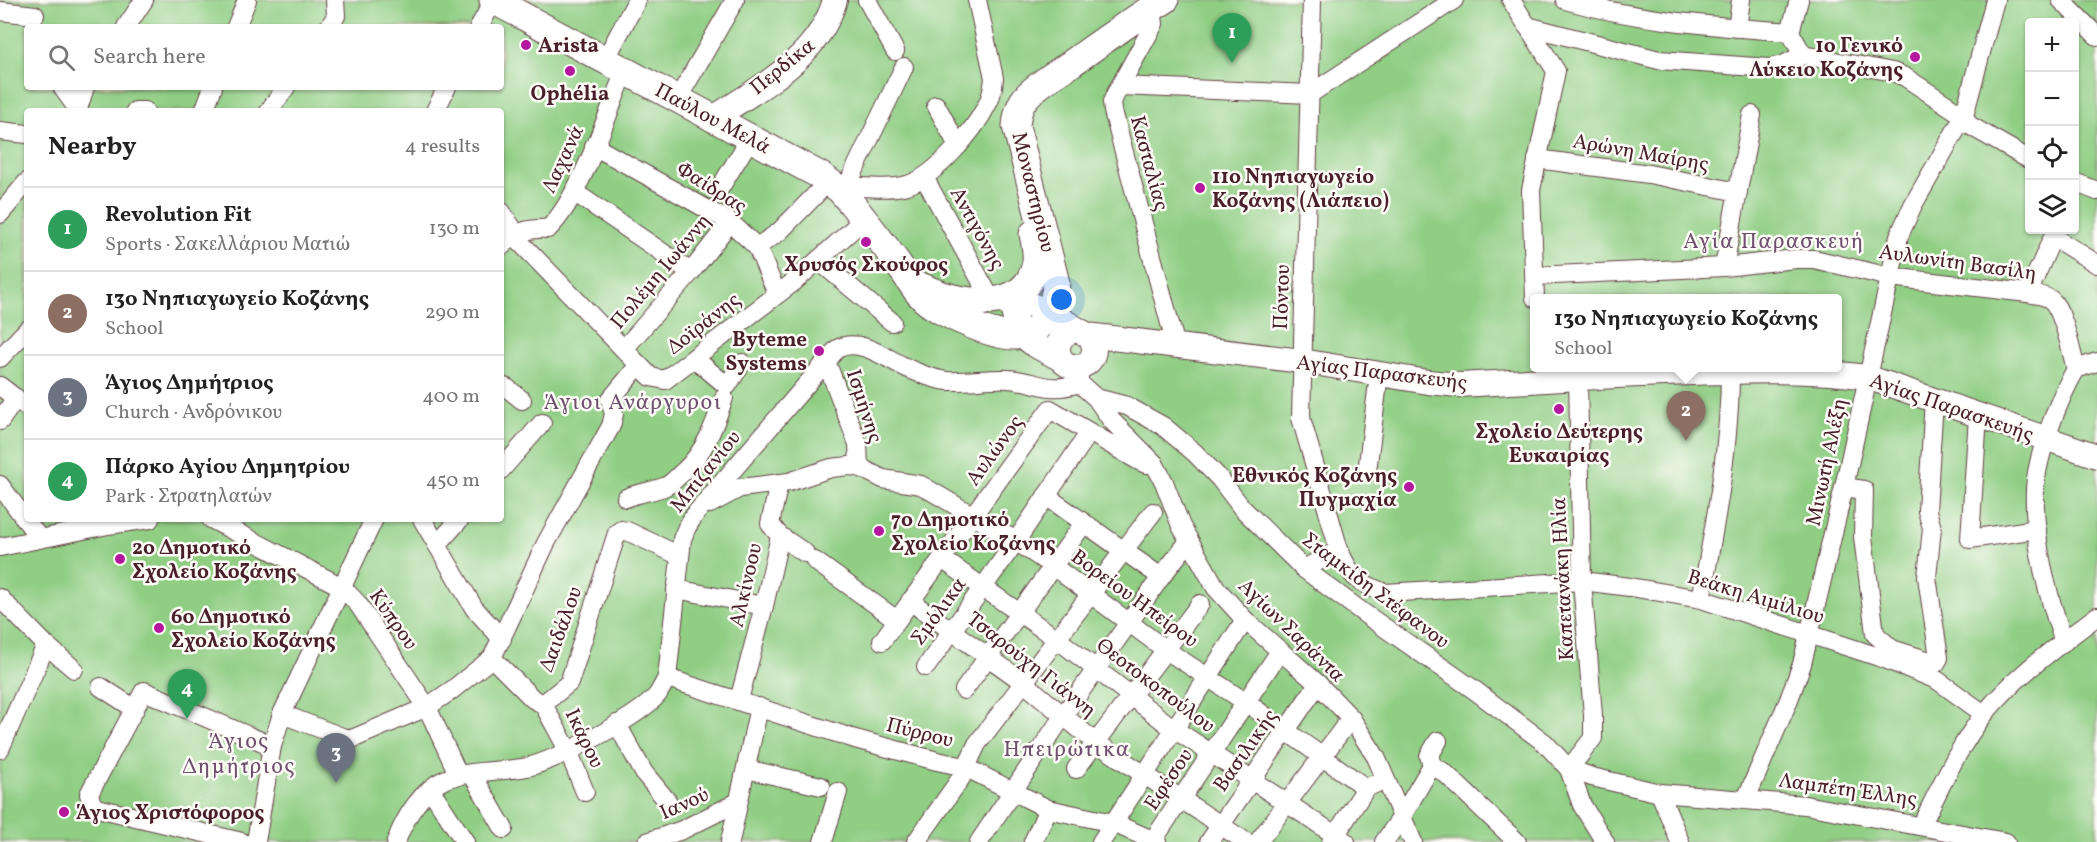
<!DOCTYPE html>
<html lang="en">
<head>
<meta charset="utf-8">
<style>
	:root { --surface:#fff; --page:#f2f2f2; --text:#222; --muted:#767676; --line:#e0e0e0; --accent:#2563eb }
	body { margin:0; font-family:Vollkorn,serif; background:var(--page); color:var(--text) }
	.controls { position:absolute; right:18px; top:18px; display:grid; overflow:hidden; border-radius:6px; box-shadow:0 2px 4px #0004 }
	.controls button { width:54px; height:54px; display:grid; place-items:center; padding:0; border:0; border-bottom:2px solid var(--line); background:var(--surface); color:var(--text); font:30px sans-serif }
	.you { position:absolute; left:1062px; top:300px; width:21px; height:21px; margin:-15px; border:4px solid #fff; border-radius:50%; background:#1a73e8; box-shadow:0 0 0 9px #1a73e833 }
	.badge { display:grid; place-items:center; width:39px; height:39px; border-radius:50%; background:var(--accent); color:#fff; font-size:20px; font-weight:700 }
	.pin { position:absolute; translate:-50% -50px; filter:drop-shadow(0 2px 3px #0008) }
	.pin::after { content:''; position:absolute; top:32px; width:21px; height:18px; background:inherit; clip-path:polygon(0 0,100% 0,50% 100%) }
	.popup { position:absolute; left:1530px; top:294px; width:312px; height:78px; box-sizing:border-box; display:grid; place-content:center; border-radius:6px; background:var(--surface); filter:drop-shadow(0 2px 4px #0005); font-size:20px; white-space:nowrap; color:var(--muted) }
	.popup b { font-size:22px; color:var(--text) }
	.popup::after { content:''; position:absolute; left:50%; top:100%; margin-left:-12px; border:12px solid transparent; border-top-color:var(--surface) }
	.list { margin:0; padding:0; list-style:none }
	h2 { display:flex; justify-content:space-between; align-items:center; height:78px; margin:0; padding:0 24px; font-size:26px }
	h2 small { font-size:20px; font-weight:400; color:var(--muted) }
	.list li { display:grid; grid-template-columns:39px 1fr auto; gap:18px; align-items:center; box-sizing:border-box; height:84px; padding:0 24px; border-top:2px solid var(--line) }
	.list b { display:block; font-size:22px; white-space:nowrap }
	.list p { margin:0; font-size:20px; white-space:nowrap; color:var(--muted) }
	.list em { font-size:20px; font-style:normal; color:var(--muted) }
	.icon { flex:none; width:33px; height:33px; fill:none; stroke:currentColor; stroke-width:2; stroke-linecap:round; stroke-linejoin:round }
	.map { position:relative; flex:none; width:2097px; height:842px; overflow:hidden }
	.search { position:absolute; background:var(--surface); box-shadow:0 2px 4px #0004; left:24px; top:24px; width:480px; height:66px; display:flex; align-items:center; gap:15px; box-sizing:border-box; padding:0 21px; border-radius:6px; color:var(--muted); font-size:22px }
	.panel { position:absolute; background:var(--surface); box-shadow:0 2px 4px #0004; left:24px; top:108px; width:480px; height:414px; border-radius:6px }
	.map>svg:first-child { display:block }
</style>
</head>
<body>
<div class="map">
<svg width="2097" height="842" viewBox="0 0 2097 842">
	<rect width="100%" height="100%" fill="#fdfcf7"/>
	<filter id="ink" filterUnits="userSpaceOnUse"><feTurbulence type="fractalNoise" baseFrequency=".0167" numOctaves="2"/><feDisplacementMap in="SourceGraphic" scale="12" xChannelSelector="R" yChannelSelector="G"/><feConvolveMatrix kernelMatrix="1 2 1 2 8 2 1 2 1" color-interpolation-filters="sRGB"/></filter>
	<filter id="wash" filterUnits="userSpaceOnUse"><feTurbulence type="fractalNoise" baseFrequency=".008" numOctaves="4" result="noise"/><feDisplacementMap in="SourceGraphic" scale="24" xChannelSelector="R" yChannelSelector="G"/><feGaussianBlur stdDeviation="1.35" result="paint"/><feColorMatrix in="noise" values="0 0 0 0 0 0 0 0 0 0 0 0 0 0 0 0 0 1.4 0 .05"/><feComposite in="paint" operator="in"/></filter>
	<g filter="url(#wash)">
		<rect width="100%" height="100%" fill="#ede6c9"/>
		<path fill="#90ce84" stroke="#6d7658" stroke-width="1.5" fill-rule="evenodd" d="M 0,0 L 2097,0 L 2097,842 L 0,842 ZM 2030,22 L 2074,22 L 2074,230 L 2030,230 ZM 27,27 L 501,27 L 501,87 L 27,87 ZM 27,111 L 501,111 L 501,519 L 27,519 ZM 1534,298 L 1838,298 L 1838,368 L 1534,368 Z"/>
	</g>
	<g filter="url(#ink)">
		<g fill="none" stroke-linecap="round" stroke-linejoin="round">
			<g stroke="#623d43" stroke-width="20">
				<g id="street">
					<path d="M 867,0 L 895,51"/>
					<path d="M 1511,0 L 1556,71 L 1531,190 L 1535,298"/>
					<path d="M 1565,0 C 1639,21 1714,26 1790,32 L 1803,55 L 1893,72 L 1905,77 L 1964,116 L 1969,125 L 2030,160"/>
					<path d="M 2061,0 L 2097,36"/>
					<path d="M 1149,2 L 1152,7 L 1154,24 L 1116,93 L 1112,102 L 1113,111 L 1176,346"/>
					<path d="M 0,11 L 35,15"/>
					<path d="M 1527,26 L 1659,60 L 1769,68 L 1783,65 L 1803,55"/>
					<path d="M 126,27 L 144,0"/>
					<path d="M 236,27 L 247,0"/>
					<path d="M 329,27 L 336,16 L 335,0"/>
					<path d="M 479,27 L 494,0"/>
					<path d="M 1737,28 L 1741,0"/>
					<path d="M 1790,32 L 1799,0"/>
					<path d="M 605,60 L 637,0"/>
					<path d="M 1120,86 L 1310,94 L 1454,0"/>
					<path d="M 62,87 L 79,111"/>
					<path d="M 677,100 L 735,0"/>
					<path d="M 936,105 L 958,146"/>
					<path d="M 78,109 L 85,87"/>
					<path d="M 135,111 L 145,111"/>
					<path d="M 204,111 L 213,87"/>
					<path d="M 269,111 L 286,87"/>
					<path d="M 435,111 L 447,87"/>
					<path d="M 0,131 L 27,134"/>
					<path d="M 594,146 L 730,222 L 757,247 L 777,294"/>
					<path d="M 1537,159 L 1649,174 L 1738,192"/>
					<path d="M 924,177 L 992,301"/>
					<path d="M 2074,182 L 2097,191"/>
					<path d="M 847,186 L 904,67"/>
					<path d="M 840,190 L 847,186 C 867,187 888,190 907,185 C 935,177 974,131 987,105 C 992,96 993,88 994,78 L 977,0"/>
					<path d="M 718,191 L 750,139"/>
					<path d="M 574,192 L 691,272"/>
					<path d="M 501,211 L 511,226 L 514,236 L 639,365 L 651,377 L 665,380 L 795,281 L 864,219"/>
					<path d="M 0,214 L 27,182"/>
					<path d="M 2053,237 L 2097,264"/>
					<path d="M 501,247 C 515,232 528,228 548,229 C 580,199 607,114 625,71"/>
					<path d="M 757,247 L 779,232 L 829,181"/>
					<path d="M 818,260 L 892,322"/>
					<path d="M 1724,267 L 1752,115"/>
					<path d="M 1534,276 L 1724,267 L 1796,259 L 1814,259 L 1890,277 L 2028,293 C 2035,295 2045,295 2051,300 C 2064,311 2071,352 2076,369"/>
					<path d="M 2028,293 L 2056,230"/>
					<path d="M 624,349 L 691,272 L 730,222"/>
					<path d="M 0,358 L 27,330"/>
					<path d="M 694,358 L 727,386 L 742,363"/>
					<path d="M 826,361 L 858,444 L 859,467"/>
					<path d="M 1079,366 L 1079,383 L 1096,398 L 1112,421 L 1154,463 L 1164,482 L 1181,526 L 1216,588 L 1245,620 L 1318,684 L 1351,718 L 1376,757 L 1413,842"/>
					<path d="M 0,386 L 27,407"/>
					<path d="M 501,386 L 507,388 L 522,400"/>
					<path d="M 1096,398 L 1127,406 L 1163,426 L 1195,453 L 1220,479 L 1242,508 L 1304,569 L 1365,614 L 1473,689 L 1545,743 L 1569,769 L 1582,805 L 1605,842"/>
					<path d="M 1978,416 L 1970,539 L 2037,529"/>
					<path d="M 0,421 L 16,398"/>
					<path d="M 501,470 L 542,423"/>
					<path d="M 1367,472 L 1379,374"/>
					<path d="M 0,485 L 39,538"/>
					<path d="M 1844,487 L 1864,490 L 1863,537 L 1875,634 L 1892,649 L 1936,663 L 1939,658 L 1927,577 L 1932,528 L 1927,511 L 1934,400"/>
					<path d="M 1046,496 L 1161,577"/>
					<path d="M 626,498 C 638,492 653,492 666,486 C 673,483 678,476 684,471 C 706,450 714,426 724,398"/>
					<path d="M 710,504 L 740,488 L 789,482 L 831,468 L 849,466 L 859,467 L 883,479 L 921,485 L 1016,541 L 1054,567 L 1166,650 L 1247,703 L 1366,788"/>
					<path d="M 211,519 L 342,587 L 358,604 L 427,707 L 459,776"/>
					<path d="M 422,519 L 474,608 L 502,639"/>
					<path d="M 780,536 L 805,553"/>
					<path d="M 437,545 L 460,519"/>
					<path d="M 0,547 L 108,525 L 150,519"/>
					<path d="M 1339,550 C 1351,578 1357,582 1385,593 L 1582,581 L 1630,587 L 1701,599 L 1882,658 L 1937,680 L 1984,714"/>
					<path d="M 942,559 L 1057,639 L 1174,729 L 1346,842"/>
					<path d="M 815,561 L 897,620"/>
					<path d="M 1304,569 L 1339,550 L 1301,418 L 1312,0"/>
					<path d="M 676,589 L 764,606"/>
					<path d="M 0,598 L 46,645 L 74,669"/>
					<path d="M 1701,599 C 1715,524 1730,448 1730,371"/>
					<path d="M 910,601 L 1023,682 L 1095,742 L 1246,842"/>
					<path d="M 882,641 L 1050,409 L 1139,461 L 1146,464 L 1154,463"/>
					<path d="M 2064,642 C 2047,594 2033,541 2035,490 C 2036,457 2059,398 2076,369 L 2097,362"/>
					<path d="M 492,658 L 533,699 L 543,704 L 569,683 L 617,533 L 621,530 L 627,531 L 680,556"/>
					<path d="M 926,667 L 1016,541 L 1089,433"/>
					<path d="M 667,678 L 855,739 L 937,761 L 965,767 L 1048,809 L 1113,823 L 1157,842"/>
					<path d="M 101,687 L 135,709"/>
					<path d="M 964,690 L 1084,523"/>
					<path d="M 739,700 L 764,606 L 780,536 L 770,524 L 779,483"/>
					<path d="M 543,704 L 568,750 L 585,792"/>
					<path d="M 282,714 L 342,737 L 352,739 L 427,707 L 452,690 L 492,658 L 546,543 L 611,426 L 614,414 L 610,400 L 639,365"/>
					<path d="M 617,724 L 644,773 L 668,802"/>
					<path d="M 0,749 L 46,645"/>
					<path d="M 1432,765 L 1445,773 L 1517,842"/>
					<path d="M 746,769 L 821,786"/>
					<path d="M 1076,769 L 1200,604"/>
					<path d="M 1569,769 L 1592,777 L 1660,793 L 1805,805 L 2006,842"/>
					<path d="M 1569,769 L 1593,738 L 1593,715 L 1582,581 L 1578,378"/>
					<path d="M 472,774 L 504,829"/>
					<path d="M 431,790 L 465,842"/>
					<path d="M 1660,793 L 1680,842"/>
					<path d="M 1746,799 L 1788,702 L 1802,664 L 1844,487 L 1899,236 L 1913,205 L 1964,116 L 1995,0"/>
					<path d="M 1921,826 C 1940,788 1958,747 1985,713 C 2016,675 2058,646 2097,616"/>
					<path d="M 242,842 L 93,807 L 89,794 L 144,691 L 272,746"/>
					<path d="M 256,842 L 272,746 L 282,714 L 374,519"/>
					<path d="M 396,842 C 404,819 422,789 446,779 C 469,770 502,772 527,767 C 555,761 641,716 658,694 C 661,689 664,683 667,678 L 682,539 L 687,527 L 696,513 L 837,349 C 860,336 888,360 909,369 C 921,374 935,380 948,381 C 968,382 988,378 1008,379 C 1039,381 1046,394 1079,383"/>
					<path d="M 647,842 L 682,830 L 738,802"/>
					<path d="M 730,842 L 759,707"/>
					<path d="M 823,842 L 838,792"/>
					<path d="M 916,842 L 961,778 L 977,744 L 1153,512"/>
					<path d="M 979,842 L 1063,716 L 1161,577 L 1189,541"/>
					<path d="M 1033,842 L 1048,809"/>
					<path d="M 1101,842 L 1245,620"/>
					<path d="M 1152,842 L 1280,651"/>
					<path d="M 1209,842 L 1318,684"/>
					<path d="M 1258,842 L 1351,718"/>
					<path d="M 1331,842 L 1366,788 L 1377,783"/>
					<path d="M 1384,842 L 1401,818 L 1432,765 L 1429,756 L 1438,741"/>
				</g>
			</g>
			<g stroke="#623d43" stroke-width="26">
				<g id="secondary">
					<path d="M 712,119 C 760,87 818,59 835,0"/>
					<circle cx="1076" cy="349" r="18"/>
					<path d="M 1087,335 L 1302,361 L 1428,382 L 1459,385 C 1537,381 1615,375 1693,373 C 1751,371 1809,369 1867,377 L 2097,456"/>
					<path d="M 1061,359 C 1026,341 1015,338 1011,297 L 1049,312 L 1082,332"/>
				</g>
			</g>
			<g stroke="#623d43" stroke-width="29">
				<g id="primary">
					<path d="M 493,0 L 823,177 L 840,190 L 852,204 C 869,226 887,248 903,271 C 909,279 914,289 922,297 C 937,313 1002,342 1024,335 C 1045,328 1055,304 1056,283 L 1016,126 C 1017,115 1019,104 1027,96 C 1039,83 1057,73 1072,63 C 1103,41 1133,19 1165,0"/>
					<path d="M 923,287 C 958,305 1028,315 1036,262 C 1037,253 1035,243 1033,234"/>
				</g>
			</g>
			<use href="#street" stroke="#fff" stroke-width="18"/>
			<use href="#secondary" stroke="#fff" stroke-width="24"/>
			<use href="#primary" stroke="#fff" stroke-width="27"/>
		</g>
	</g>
	<g fill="#b5179e" stroke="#fdfcf7" stroke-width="2">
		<circle cx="526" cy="45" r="6"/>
		<circle cx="1915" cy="57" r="6"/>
		<circle cx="570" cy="71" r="6"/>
		<circle cx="1200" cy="188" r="6"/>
		<circle cx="866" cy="242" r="6"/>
		<circle cx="819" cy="351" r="6"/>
		<circle cx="1559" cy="409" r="6"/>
		<circle cx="1409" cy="487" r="6"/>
		<circle cx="879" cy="531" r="6"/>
		<circle cx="120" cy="559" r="6"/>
		<circle cx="159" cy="628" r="6"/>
		<circle cx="64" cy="812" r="6"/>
	</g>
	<g text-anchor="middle" stroke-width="5" stroke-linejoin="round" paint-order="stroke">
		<g font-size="21" font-weight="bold" fill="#4a1f2b" stroke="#fdfcf7" text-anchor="start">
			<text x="538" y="52">Arista</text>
			<text x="1903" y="52" text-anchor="end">1ο Γενικό<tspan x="1903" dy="24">Λύκειο Κοζάνης</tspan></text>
			<text x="570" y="100" text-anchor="middle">Ophélia</text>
			<text x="1212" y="183">11o Νηπιαγωγείο<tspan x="1212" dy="24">Κοζάνης (Λιάπειο)</tspan></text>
			<text x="866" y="271" text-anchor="middle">Χρυσός Σκούφος</text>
			<text x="807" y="346" text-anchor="end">Byteme<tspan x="807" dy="24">Systems</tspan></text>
			<text x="1559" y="438" text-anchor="middle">Σχολείο Δεύτερης<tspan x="1559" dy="24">Ευκαιρίας</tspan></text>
			<text x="1397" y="482" text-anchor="end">Εθνικός Κοζάνης<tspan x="1397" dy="24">Πυγμαχία</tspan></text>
			<text x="891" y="526">7ο Δημοτικό<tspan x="891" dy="24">Σχολείο Κοζάνης</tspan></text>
			<text x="132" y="554">2ο Δημοτικό<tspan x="132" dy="24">Σχολείο Κοζάνης</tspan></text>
			<text x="171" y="623">6ο Δημοτικό<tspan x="171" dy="24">Σχολείο Κοζάνης</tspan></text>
			<text x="76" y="819">Άγιος Χριστόφορος</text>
		</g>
		<g font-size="21" fill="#4a1f2b" stroke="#fdfcf7">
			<text transform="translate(782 66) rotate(-39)" y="7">Περδίκα</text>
			<text transform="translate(713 118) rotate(28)" y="7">Παύλου Μελά</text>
			<text transform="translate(1641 152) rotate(10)" y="7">Αρώνη Μαίρης</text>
			<text transform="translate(562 159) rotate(-65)" y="7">Λαχανά</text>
			<text transform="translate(1150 163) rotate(75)" y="7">Κασταλίας</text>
			<text transform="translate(712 187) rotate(32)" y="7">Φαίδρας</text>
			<text transform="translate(1034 192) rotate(76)" y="7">Μοναστηρίου</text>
			<text transform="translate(978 228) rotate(61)" y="7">Αντιγόνης</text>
			<text transform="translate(1958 262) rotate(8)" y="7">Αυλωνίτη Βασίλη</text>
			<text transform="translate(660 271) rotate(-50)" y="7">Πολέμη Ιωάννη</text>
			<text transform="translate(1281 297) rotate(-88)" y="7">Πόντου</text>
			<text transform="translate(703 323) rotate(-38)" y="7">Δοϊράνης</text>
			<text transform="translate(1382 372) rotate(7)" y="7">Αγίας Παρασκευής</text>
			<text transform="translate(865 406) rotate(72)" y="7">Ισμήνης</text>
			<text transform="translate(1952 407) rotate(19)" y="7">Αγίας Παρασκευής</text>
			<text transform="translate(994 450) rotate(-54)" y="7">Αυλώνος</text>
			<text transform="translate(1826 462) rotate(-78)" y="7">Μινωτή Αλέξη</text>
			<text transform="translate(705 471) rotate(-51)" y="7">Μπιζανίου</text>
			<text transform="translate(1562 579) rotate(-93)" y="7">Καπετανάκη Ηλία</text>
			<text transform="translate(745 585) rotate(-77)" y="7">Αλκίνοου</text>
			<text transform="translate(1376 590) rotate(37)" y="7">Σταμκίδη Στέφανου</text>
			<text transform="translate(1756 596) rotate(17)" y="7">Βεάκη Αιμίλιου</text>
			<text transform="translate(1135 598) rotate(36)" y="7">Βορείου Ηπείρου</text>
			<text transform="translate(938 611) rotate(-54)" y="7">Σμόλικα</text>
			<text transform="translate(394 619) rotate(55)" y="7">Κύπρου</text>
			<text transform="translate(560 629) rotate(-70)" y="7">Δαιδάλου</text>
			<text transform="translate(1292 630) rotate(44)" y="7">Αγίων Σαράντα</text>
			<text transform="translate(1032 664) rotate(38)" y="7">Τσαρούχη Γιάννη</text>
			<text transform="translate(1156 685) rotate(37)" y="7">Θεοτοκοπούλου</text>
			<text transform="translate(920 732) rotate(14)" y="7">Πύρρου</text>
			<text transform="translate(585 738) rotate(64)" y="7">Ικάρου</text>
			<text transform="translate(1245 750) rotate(-55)" y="7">Βασιλικής</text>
			<text transform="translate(1168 779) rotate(-56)" y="7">Εφέσου</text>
			<text transform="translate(1848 789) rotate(8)" y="7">Λαμπέτη Έλλης</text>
			<text transform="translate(684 803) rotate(-24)" y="7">Ιανού</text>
		</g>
		<g font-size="22" letter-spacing="1.5" fill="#704f70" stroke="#fdfcf7">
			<text x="1774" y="248">Αγία Παρασκευή</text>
			<text x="633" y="409">Άγιοι Ανάργυροι</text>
			<text x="239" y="748">Άγιος<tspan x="239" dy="25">Δημήτριος</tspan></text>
			<text x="1067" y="756">Ηπειρώτικα</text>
		</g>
	</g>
</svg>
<div class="controls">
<button>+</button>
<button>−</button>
<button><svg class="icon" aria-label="locate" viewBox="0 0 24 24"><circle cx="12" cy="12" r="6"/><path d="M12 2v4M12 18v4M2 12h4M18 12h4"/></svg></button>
<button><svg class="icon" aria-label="layers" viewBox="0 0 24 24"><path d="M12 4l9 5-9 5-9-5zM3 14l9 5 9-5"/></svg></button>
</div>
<div class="you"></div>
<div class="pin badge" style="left:1232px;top:63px;background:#2e9e5b">1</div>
<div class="pin badge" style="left:1686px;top:441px;background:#8d6e63">2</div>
<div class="popup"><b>13ο Νηπιαγωγείο Κοζάνης</b>School</div>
<div class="pin badge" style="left:336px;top:783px;background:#6b7280">3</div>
<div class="pin badge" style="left:187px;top:719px;background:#2e9e5b">4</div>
<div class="search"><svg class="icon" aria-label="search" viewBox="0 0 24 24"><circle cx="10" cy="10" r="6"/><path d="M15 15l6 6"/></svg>Search here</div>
<section class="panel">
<h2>Nearby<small>4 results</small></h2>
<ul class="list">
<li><span class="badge" style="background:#2e9e5b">1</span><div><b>Revolution Fit</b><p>Sports · Σακελλάριου Ματιώ</p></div><em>130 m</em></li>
<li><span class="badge" style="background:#8d6e63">2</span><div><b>13ο Νηπιαγωγείο Κοζάνης</b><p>School</p></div><em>290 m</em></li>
<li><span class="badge" style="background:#6b7280">3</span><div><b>Άγιος Δημήτριος</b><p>Church · Ανδρόνικου</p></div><em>400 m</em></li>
<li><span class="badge" style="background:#2e9e5b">4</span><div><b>Πάρκο Αγίου Δημητρίου</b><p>Park · Στρατηλατών</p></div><em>450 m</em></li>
</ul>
</section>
</div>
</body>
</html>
